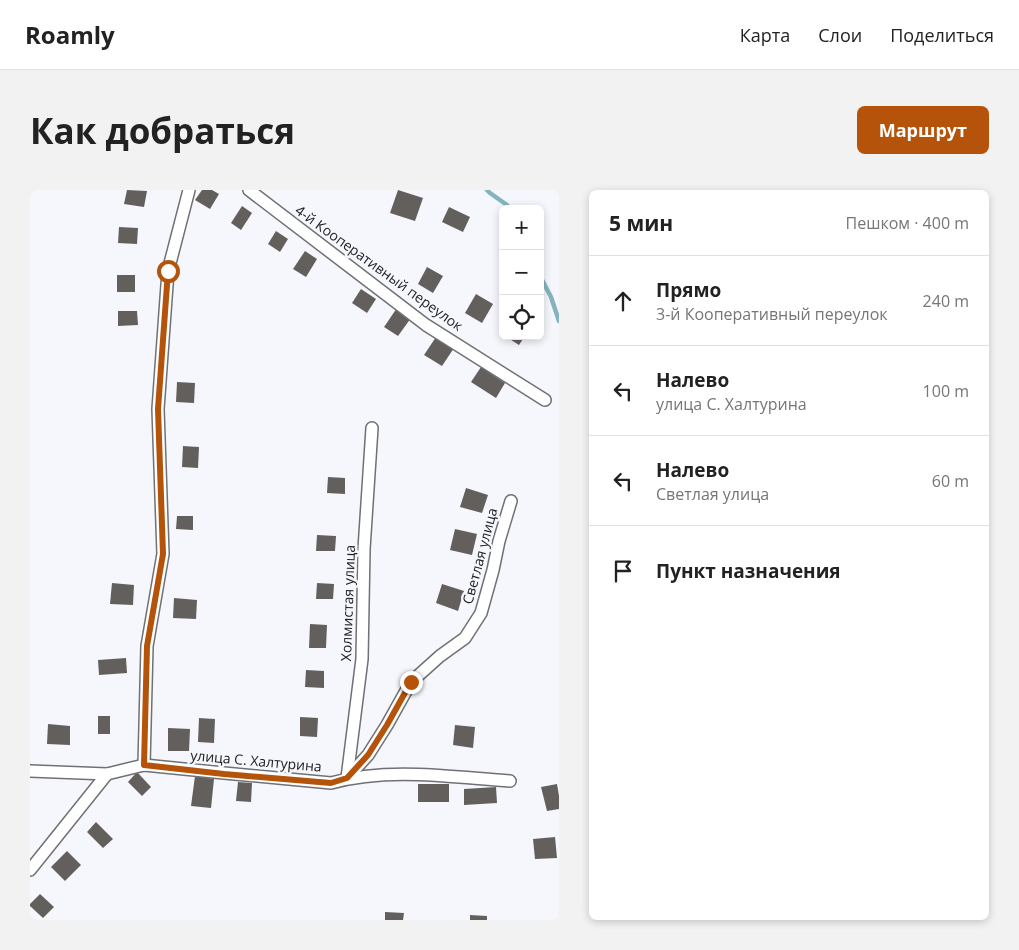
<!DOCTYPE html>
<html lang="ru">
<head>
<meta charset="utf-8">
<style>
	:root { --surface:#fff; --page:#f2f2f2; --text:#222; --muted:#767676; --line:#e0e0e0; --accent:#b45309 }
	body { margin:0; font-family:"Open Sans",sans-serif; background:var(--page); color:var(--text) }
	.controls { position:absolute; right:15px; top:15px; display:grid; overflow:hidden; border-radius:8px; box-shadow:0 2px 8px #0003 }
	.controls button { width:45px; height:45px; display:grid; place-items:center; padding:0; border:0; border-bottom:1px solid var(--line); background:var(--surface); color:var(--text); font:25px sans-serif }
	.stop { position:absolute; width:15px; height:15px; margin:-11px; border:4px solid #b45309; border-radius:50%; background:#fff }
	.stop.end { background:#b45309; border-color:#fff; box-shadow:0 1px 5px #0008 }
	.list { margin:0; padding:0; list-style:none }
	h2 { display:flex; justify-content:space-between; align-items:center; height:65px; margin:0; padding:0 20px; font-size:21px }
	h2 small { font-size:16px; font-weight:400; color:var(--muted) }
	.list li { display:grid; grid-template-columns:32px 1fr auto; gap:15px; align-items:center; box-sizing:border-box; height:90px; padding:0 20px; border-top:1px solid var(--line) }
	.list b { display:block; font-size:19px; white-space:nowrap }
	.list p { margin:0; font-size:16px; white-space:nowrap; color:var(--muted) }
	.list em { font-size:16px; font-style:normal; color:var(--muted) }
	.icon { flex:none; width:28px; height:28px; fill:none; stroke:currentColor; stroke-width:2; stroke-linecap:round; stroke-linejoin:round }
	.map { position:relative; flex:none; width:529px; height:730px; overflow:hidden; border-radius:8px }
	header { display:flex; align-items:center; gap:30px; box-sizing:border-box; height:70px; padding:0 25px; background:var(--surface); border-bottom:1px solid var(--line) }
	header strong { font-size:24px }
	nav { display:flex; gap:28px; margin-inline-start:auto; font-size:18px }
	.intro { display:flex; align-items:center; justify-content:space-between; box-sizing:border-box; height:120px; padding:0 30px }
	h1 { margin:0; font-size:35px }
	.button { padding:12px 22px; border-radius:8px; background:var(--accent); color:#fff; font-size:18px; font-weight:700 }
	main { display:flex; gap:30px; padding:0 30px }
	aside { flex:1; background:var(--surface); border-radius:8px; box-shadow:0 2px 8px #0003 }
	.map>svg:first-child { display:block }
</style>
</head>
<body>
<header>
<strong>Roamly</strong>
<nav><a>Карта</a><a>Слои</a><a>Поделиться</a></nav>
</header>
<div class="intro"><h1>Как добраться</h1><a class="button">Маршрут</a></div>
<main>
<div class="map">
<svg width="529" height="730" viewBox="0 0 529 730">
	<rect width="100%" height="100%" fill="#f5f7fc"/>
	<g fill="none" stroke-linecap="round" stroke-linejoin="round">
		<g stroke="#86b4be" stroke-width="4.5">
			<path d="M 457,0 L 460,3 L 477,15 L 478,19"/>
			<path d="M 510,86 L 521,107 L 529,131"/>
		</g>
	</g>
	<g fill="#635f5d">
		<path d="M 97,0 L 117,1 L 114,17 L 94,14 Z"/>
		<path d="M 172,0 L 182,0 L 189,4 L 180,19 L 165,10 Z"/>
		<path d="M 368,0 L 393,8 L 385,31 L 360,23 Z"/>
		<path d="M 212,16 L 222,23 L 211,40 L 201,33 Z"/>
		<path d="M 419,17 L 440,27 L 433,42 L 412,32 Z"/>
		<path d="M 89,37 L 108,38 L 107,54 L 88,53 Z"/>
		<path d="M 246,41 L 258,49 L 250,62 L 238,54 Z"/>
		<path d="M 275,61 L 287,69 L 276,87 L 263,79 Z"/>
		<path d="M 397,77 L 413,86 L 403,103 L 388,94 Z"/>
		<rect x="87" y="85" width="18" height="17"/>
		<path d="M 331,99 L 346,109 L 337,123 L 322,113 Z"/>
		<path d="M 446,104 L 463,114 L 452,133 L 435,123 Z"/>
		<path d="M 367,118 L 381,128 L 368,146 L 354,137 Z"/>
		<path d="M 88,121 L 107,121 L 108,135 L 88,136 Z"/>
		<path d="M 475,146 L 495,146 L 489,155 Z"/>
		<path d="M 406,147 L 424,158 L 412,176 L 394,165 Z"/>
		<path d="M 451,177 L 475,193 L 466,208 L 441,192 Z"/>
		<path d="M 147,192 L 165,193 L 164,213 L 146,212 Z"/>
		<path d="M 153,256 L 169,257 L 168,278 L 152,277 Z"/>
		<path d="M 298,287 L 315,288 L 315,304 L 297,303 Z"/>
		<path d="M 436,298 L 458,305 L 452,323 L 430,317 Z"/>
		<path d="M 147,326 L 163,326 L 163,340 L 146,339 Z"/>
		<path d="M 425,339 L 447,344 L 442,365 L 420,360 Z"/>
		<path d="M 287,345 L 306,346 L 305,361 L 286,361 Z"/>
		<path d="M 82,393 L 104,395 L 103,415 L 80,414 Z"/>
		<path d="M 287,393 L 304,394 L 303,409 L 286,409 Z"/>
		<path d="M 412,394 L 434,401 L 428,421 L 406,413 Z"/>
		<path d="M 144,408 L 167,410 L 166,429 L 143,428 Z"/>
		<path d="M 280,434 L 297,435 L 296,458 L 279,458 Z"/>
		<path d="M 96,468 L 97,483 L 69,485 L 68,470 Z"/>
		<path d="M 276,480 L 294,481 L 294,498 L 275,497 Z"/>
		<rect x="68" y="526" width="12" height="18"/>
		<path d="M 270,527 L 288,528 L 287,547 L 270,546 Z"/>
		<path d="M 169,528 L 185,529 L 184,553 L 168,552 Z"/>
		<path d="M 18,534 L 40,536 L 40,555 L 17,554 Z"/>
		<path d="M 425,535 L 445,537 L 443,558 L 423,555 Z"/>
		<path d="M 138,538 L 160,539 L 159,561 L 138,561 Z"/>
		<path d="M 107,582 L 121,597 L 112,606 L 98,592 Z"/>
		<path d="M 165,586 L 184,589 L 181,618 L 161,616 Z"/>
		<path d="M 208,592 L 222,593 L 221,612 L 206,611 Z"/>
		<rect x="388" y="594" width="31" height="18"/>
		<path d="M 527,594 L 529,606 L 529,619 L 517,621 L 511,597 Z"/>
		<path d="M 466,597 L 467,613 L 434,615 L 434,599 Z"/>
		<path d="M 66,632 L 83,649 L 73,658 L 57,642 Z"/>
		<path d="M 525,647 L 527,668 L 505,669 L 503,649 Z"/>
		<path d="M 37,661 L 51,675 L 35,691 L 21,677 Z"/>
		<path d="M 10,704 L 24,717 L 13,728 L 0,716 L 0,714 Z"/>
		<path d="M 355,722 L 374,723 L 373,730 L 355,730 Z"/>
		<path d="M 440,725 L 457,726 L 457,730 L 440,730 Z"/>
	</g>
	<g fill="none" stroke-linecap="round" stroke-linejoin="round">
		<g stroke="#6f7175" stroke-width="14">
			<g id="minor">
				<path d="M 219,0 L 396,135 L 515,210"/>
				<path d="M 114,575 L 117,456 L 133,364 L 128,219 L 138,81 L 159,0"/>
				<path d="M 0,581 L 77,584 L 114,575 L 194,583 L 301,593 C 358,577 422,587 480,591"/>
				<path d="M 317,588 L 332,469 L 334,359 L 342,238"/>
				<path d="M 317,588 L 338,565 L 357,535 L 381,492 L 410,466 L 435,448 L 451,423 L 463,380 L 469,351 L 481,311"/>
				<path d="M 0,680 L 77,584"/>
			</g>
		</g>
		<use href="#minor" stroke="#fff" stroke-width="11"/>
	</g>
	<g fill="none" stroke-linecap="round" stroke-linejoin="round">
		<path stroke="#b45309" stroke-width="6" d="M 138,81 L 128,219 L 133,364 L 117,456 L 114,575 L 194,584 L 301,593 L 317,588 L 338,565 L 357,535 L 381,492"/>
	</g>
	<g text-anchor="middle" stroke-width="5" stroke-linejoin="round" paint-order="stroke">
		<g font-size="14" fill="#202122" stroke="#f5f7fc">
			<text transform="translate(349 78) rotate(36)" y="5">4-й Кооперативный переулок</text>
			<text transform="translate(450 366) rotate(-75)" y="5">Светлая улица</text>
			<text transform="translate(318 413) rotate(-88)" y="5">Холмистая улица</text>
			<text transform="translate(226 571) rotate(5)" y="5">улица С. Халтурина</text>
		</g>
	</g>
</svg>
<div class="controls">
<button>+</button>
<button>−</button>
<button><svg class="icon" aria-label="locate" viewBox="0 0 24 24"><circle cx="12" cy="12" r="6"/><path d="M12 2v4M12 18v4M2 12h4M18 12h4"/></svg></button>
</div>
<div class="stop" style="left:138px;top:81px"></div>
<div class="stop end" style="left:381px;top:492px"></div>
</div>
<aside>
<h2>5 мин<small>Пешком · 400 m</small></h2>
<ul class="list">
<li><svg class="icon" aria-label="ahead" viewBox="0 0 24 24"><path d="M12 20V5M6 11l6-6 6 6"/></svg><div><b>Прямо</b><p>3-й Кооперативный переулок</p></div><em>240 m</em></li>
<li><svg class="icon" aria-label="left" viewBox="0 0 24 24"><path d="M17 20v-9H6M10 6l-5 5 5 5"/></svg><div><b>Налево</b><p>улица С. Халтурина</p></div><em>100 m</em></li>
<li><svg class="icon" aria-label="left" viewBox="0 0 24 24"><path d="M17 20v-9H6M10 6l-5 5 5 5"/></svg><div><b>Налево</b><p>Светлая улица</p></div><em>60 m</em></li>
<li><svg class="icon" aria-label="arrive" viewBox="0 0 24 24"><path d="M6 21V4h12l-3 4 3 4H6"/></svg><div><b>Пункт назначения</b></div></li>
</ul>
</aside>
</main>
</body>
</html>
